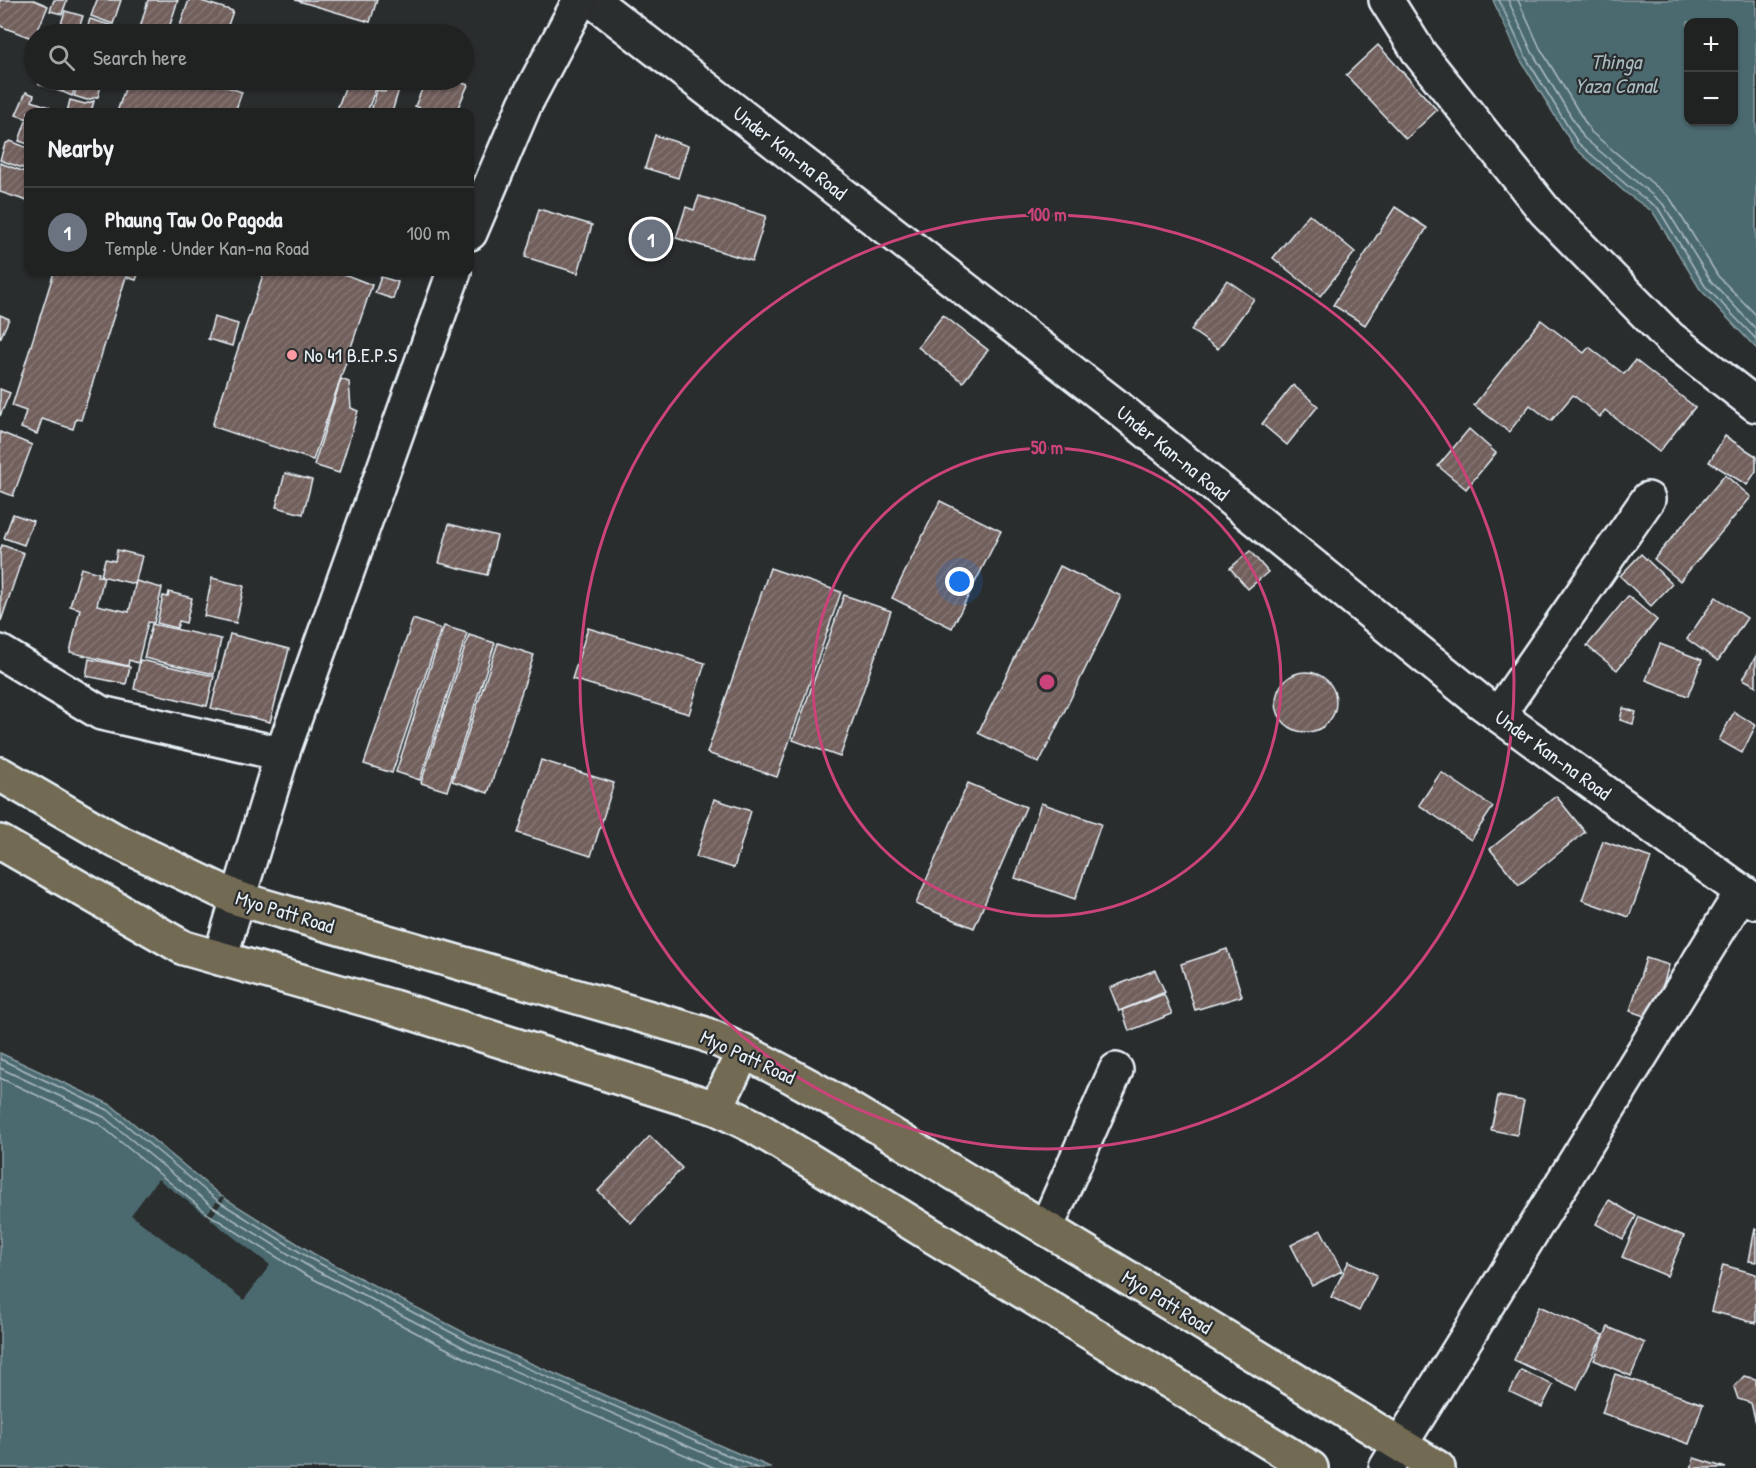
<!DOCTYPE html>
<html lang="en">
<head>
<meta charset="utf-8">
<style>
	:root { --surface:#202222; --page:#282a2a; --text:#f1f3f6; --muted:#a2a4a5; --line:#3d3f40; --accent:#ea580c }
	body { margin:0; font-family:"Patrick Hand",sans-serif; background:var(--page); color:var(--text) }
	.controls { position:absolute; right:18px; top:18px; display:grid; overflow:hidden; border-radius:12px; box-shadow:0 2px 4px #0004 }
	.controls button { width:54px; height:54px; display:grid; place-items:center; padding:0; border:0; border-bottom:2px solid var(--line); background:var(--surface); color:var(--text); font:30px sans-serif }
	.you { position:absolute; left:960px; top:582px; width:21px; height:21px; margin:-15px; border:4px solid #fff; border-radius:50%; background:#1a73e8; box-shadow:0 0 0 9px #1a73e833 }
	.badge { display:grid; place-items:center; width:39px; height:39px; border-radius:50%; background:var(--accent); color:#fff; font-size:20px; font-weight:700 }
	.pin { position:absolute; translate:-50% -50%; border:3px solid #fff; box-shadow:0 2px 6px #0006 }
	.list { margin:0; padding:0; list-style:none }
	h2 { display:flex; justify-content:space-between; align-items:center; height:78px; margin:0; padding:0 24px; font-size:26px }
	h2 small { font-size:20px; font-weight:400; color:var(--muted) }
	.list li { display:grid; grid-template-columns:39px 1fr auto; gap:18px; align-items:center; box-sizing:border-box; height:90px; padding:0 24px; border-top:2px solid var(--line) }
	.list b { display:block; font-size:22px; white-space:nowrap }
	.list p { margin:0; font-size:20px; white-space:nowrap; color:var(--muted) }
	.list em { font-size:20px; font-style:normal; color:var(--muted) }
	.icon { flex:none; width:33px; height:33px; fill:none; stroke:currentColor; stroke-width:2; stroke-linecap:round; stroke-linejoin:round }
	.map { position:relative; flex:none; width:1756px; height:1468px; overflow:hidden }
	.search { position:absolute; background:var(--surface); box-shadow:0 2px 4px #0004; left:24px; top:24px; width:450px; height:66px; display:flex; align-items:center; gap:15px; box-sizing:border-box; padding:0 21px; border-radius:33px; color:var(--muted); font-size:22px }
	.panel { position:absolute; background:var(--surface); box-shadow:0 2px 4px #0004; left:24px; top:108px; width:450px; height:168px; border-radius:12px }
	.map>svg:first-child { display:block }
</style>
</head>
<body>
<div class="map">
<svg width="1756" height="1468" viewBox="0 0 1756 1468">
	<defs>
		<pattern id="building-hatch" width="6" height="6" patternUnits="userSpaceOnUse" patternTransform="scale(1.5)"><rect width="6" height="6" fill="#715f5b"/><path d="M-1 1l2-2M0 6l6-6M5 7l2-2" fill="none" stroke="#857673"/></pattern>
	</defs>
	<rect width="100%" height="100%" fill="#2a2d2e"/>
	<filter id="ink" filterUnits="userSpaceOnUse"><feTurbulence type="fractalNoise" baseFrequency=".0167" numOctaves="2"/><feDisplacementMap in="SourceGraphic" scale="12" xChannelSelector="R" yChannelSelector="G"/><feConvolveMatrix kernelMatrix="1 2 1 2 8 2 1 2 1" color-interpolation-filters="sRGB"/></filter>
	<g filter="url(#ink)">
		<g fill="#4c6a6f" stroke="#8aa0a6" stroke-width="1.5" fill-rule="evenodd">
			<path d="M 1493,0 L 1756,0 L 1756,348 L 1700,289 L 1653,212 L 1626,193 L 1574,147 L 1520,59 ZM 1688,22 L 1734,22 L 1734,122 L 1688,122 Z"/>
			<path d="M 0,1053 L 111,1105 L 221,1196 L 314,1254 L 484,1343 L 772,1468 L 0,1468 Z"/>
		</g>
		<path fill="#2a2d2e" d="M 158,1179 L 206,1215 L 221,1196 L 225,1198 L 210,1219 L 270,1265 L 244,1300 L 131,1215 Z"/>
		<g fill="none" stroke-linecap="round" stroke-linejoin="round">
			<g stroke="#aabbc1" stroke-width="1.5">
				<path d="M 1499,0 L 1525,56 L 1578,143 L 1630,188 L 1658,208 L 1705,286 L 1756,339"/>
				<path d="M 1508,0 L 1532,52 L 1584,138 L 1663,204 L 1711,281 L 1756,329"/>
				<path d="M 1518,0 L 1540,48 L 1591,132 L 1670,198 L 1718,276 L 1756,315"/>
				<path d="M 0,1059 L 108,1110 L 218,1201 L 311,1259 L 481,1348 L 757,1468"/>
				<path d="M 0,1068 L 104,1117 L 213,1207 L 308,1266 L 478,1355 L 738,1468"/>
				<path d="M 0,1078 L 99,1124 L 208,1214 L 304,1274 L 474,1363 L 715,1468"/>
			</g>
		</g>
		<g fill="url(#building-hatch)" stroke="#e8f1f8" stroke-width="1.5">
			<path d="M 0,0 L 34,0 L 48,6 L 34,39 L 0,26 Z"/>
			<path d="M 54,0 L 67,0 L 62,14 L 50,11 Z"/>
			<path d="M 97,0 L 121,0 L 113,24 L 91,16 Z"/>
			<path d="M 148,0 L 178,0 L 167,34 L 140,28 Z"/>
			<path d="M 189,0 L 198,0 L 233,11 L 225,34 L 177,34 Z"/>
			<path d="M 295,0 L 377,0 L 370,22 Z"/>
			<path d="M 65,11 L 83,16 L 77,34 L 58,34 Z"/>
			<path d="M 90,19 L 116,27 L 114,34 L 85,34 Z"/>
			<path d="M 1378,45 L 1437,110 L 1406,139 L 1346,75 Z"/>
			<path d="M 41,80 L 66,80 L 62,92 L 39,84 Z"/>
			<path d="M 67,80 L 77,80 L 72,96 L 63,92 Z"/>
			<path d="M 79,80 L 101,86 L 98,97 L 87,100 L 74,96 Z"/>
			<path d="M 128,80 L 206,80 L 242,92 L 235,112 L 117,112 Z"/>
			<path d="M 348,80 L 376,88 L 367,112 L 336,112 Z"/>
			<path d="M 426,80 L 454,80 L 468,85 L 456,112 L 432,112 L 415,106 Z"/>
			<path d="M 387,86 L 399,89 L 392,112 L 371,112 L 377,90 L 385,92 Z"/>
			<path d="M 26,92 L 34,95 L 32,101 L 49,107 L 48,112 L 28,112 L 28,119 L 16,115 Z"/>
			<path d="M 70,100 L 85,104 L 94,101 L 91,112 L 67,112 Z"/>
			<path d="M 26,121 L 28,121 L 28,144 L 19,141 Z"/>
			<path d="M 655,135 L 688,146 L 678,178 L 645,168 Z"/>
			<path d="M 10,141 L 28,148 L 28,170 L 0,160 L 5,144 Z"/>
			<path d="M 0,163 L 28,173 L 27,201 L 0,192 Z"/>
			<path d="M 699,196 L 766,216 L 752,261 L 676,238 L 686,207 L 694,210 Z"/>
			<path d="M 1395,207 L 1427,228 L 1365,325 L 1333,305 Z"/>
			<path d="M 539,209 L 592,225 L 578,273 L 525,257 Z"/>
			<path d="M 1309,214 L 1355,252 L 1320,296 L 1273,258 Z"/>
			<path d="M 54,272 L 139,272 L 136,280 L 126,277 L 81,420 L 76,419 L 73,429 L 42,419 L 37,434 L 21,428 L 26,411 L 12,406 Z"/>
			<path d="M 264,272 L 339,272 L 372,285 L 313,460 L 212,426 Z"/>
			<path d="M 381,277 L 398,282 L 393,299 L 375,293 Z"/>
			<path d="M 1227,280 L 1254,299 L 1218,349 L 1191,330 Z"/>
			<path d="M 0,315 L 9,319 L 0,339 Z"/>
			<path d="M 943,315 L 988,350 L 963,382 L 918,347 Z"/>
			<path d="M 214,317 L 238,324 L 232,346 L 208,339 Z"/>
			<path d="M 1541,320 L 1584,353 L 1589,347 L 1624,374 L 1635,360 L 1695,407 L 1659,452 L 1605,410 L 1600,417 L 1573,395 L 1551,421 L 1530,405 L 1509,432 L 1474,405 Z"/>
			<path d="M 341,379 L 349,382 L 351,408 L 358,411 L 339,473 L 314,465 Z"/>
			<path d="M 1293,385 L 1318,406 L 1287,445 L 1262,424 Z"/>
			<path d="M 0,389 L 10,393 L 0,416 Z"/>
			<path d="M 1469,429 L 1496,453 L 1466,489 L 1438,466 Z"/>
			<path d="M 0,432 L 32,445 L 13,496 L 0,491 Z"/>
			<path d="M 1725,436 L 1756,456 L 1756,471 L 1747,485 L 1709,462 Z"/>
			<path d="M 285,473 L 312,480 L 303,514 L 276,507 Z"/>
			<path d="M 1725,475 L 1751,497 L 1680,581 L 1654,559 Z"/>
			<path d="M 940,501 L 1001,531 L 952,628 L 892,598 Z"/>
			<path d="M 13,514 L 33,521 L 24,545 L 4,538 Z"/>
			<path d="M 449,524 L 497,536 L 487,575 L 439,563 Z"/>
			<path d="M 2,545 L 24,553 L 1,621 L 0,551 Z"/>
			<path d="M 117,550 L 142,556 L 135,584 L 101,576 L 105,559 L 115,561 Z"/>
			<path d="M 1250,551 L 1268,572 L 1248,589 L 1230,568 Z"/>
			<path d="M 1641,554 L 1672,584 L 1651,606 L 1620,576 Z"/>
			<path d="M 1060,566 L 1121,596 L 1039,763 L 978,733 Z"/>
			<path d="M 81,568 L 99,573 L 98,576 L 104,577 L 97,605 L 129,612 L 136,581 L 162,588 L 154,623 L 148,622 L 138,663 L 129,660 L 128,666 L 70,652 L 80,609 L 70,606 Z"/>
			<path d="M 770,568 L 841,592 L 777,777 L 707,753 Z"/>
			<path d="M 212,578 L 244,586 L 236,623 L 204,616 Z"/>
			<path d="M 169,592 L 192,598 L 186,623 L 179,621 L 177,628 L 157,623 L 163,596 L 168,597 Z"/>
			<path d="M 844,595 L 891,611 L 840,757 L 793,740 Z"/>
			<path d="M 1628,596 L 1657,620 L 1617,670 L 1587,646 Z"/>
			<path d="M 1716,597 L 1747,618 L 1718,661 L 1687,639 Z"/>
			<path d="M 413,619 L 441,629 L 392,773 L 364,764 Z"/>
			<path d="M 152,624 L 221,639 L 214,674 L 144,658 Z"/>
			<path d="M 444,626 L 467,633 L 420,780 L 396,772 Z"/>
			<path d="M 588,628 L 705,663 L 689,714 L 572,679 Z"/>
			<path d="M 230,634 L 289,649 L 270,722 L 211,708 Z"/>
			<path d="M 469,635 L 495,643 L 447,791 L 421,783 Z"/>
			<path d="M 498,643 L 534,655 L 488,793 L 452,781 Z"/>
			<path d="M 1660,644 L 1702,660 L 1688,696 L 1646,680 Z"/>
			<path d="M 1756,656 L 1756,686 L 1743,679 Z"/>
			<path d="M 89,659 L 130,667 L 126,684 L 86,676 Z"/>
			<path d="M 140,660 L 214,676 L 207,706 L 134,689 Z"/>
			<circle cx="1306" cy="702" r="30"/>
			<path d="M 1623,708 L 1636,712 L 1633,724 L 1620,720 Z"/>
			<path d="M 1734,712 L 1756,725 L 1742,753 L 1719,740 Z"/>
			<path d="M 541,760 L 614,783 L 591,856 L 518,833 Z"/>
			<path d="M 1441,772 L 1493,807 L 1471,840 L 1419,805 Z"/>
			<path d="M 968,783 L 1026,807 L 974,928 L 916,904 Z"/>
			<path d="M 1556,796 L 1585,832 L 1519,885 L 1490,849 Z"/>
			<path d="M 714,799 L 751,811 L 734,868 L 696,857 Z"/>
			<path d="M 1041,803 L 1101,824 L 1075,899 L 1015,878 Z"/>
			<path d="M 1603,841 L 1651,858 L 1629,917 L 1582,900 Z"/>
			<path d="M 1227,949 L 1242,996 L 1195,1010 L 1181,964 Z"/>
			<path d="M 1646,958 L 1669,965 L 1653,1019 L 1630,1011 Z"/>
			<path d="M 1155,970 L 1165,992 L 1119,1011 L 1110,988 Z"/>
			<path d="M 1164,994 L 1172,1014 L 1129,1031 L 1122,1010 Z"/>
			<path d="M 1498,1096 L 1524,1101 L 1517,1135 L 1491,1130 Z"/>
			<path d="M 650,1136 L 682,1168 L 631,1223 L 598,1191 Z"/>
			<path d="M 1609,1200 L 1636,1216 L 1623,1239 L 1596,1224 Z"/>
			<path d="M 1639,1217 L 1684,1236 L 1667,1276 L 1622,1257 Z"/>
			<path d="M 1755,1228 L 1756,1228 L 1756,1262 L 1749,1261 Z"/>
			<path d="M 1321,1230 L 1342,1271 L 1312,1286 L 1291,1245 Z"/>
			<path d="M 1349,1261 L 1377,1275 L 1359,1311 L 1331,1297 Z"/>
			<path d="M 1723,1265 L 1756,1274 L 1756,1323 L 1711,1311 Z"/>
			<path d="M 1539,1306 L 1603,1335 L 1577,1389 L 1514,1360 Z"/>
			<path d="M 1608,1327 L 1645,1343 L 1631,1376 L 1594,1360 Z"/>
			<path d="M 1521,1370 L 1553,1385 L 1542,1407 L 1510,1392 Z"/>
			<path d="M 1615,1374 L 1703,1404 L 1689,1444 L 1602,1413 Z"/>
			<path d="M 1744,1376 L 1756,1379 L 1756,1423 L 1751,1403 L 1738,1399 L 1734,1387 Z"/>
			<path d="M 1694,1458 L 1726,1468 L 1691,1468 Z"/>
		</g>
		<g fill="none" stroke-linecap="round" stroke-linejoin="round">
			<g stroke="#e8f1f8" stroke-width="38">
				<g id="minor">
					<path d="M 592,0 L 1116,406 L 1482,703 L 1756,902"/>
					<path d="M 1386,0 L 1420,54 L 1545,211 L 1670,338 L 1756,405"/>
					<path d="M 470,233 L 525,104 L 580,0"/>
					<path d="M 0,652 L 101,713 L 282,754"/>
					<path d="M 1498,715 L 1648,499"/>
					<path d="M 220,958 L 282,754 L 454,272"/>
					<path d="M 1046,1228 L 1116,1070"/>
					<path d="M 1386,1468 L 1742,892"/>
				</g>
			</g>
			<g stroke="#e8f1f8" stroke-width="38">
				<g id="major">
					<path d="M 0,774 L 116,841 L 236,898 L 702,1033 C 798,1073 885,1132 974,1185 C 1130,1278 1284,1373 1438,1468"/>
					<path d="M 0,842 L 184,948 L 393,1007 L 716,1108 L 755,1127 L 1311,1468"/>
					<path d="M 716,1108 L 744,1051"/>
				</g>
			</g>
			<use href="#minor" stroke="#2a2d2e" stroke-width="33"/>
			<use href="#major" stroke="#736b52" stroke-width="33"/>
		</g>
	</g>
	<g fill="none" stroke="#ca437a" stroke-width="3">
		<circle cx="1047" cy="682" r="234"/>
		<circle cx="1047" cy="682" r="467"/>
	</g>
	<circle fill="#ff9aa2" stroke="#2a2d2e" stroke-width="2" cx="292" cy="355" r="6"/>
	<g text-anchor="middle" stroke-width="4.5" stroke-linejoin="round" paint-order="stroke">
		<g font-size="20" fill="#e8f1f8" stroke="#2a2d2e">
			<text transform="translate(790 153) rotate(38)" y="7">Under Kan-na Road</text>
			<text transform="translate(1173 453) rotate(39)" y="7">Under Kan-na Road</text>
			<text transform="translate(1553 755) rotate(36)" y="7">Under Kan-na Road</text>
			<text transform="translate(285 912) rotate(17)" y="7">Myo Patt Road</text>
			<text transform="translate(748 1057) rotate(25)" y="7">Myo Patt Road</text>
			<text transform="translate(1167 1302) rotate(32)" y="7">Myo Patt Road</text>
		</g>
		<g font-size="20" fill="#e8f1f8" stroke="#2a2d2e" text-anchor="start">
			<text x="304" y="362">No 41 B.E.P.S</text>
		</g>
		<g font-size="21" font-style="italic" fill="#aabbc1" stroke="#2a2d2e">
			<text x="1616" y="69">Thinga<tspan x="1616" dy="24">Yaza Canal</tspan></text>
		</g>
	</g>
	<circle cx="1047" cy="682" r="9" fill="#ca437a" stroke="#2a2d2e" stroke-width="3"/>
	<g font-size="18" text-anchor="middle" font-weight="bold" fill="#ca437a" stroke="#2a2d2e" stroke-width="4.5" stroke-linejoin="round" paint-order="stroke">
		<text x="1047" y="221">100 m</text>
		<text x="1047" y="454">50 m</text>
	</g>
</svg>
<div class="controls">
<button>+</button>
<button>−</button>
</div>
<div class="you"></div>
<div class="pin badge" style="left:651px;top:239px;background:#6b7280">1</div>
<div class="search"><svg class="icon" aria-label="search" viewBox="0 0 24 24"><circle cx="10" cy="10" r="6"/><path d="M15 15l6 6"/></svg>Search here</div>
<section class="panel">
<h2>Nearby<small></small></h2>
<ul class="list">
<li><span class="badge" style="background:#6b7280">1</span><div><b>Phaung Taw Oo Pagoda</b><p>Temple · Under Kan-na Road</p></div><em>100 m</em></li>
</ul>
</section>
</div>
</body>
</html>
